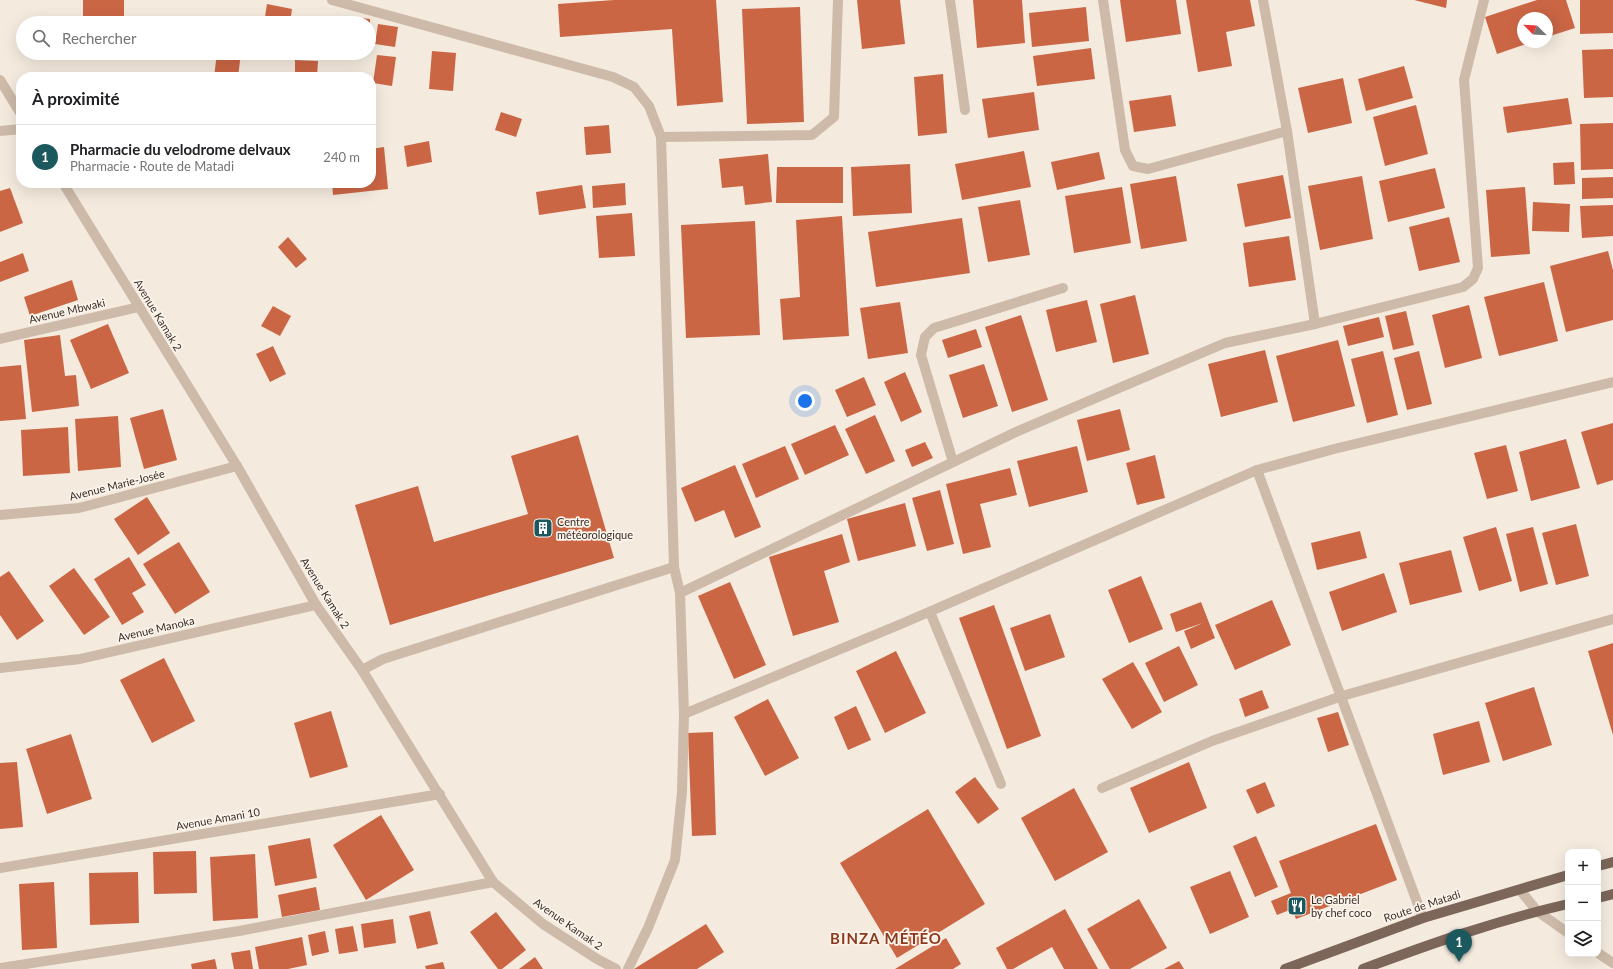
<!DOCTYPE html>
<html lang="fr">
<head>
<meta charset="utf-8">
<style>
	:root { --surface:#fff; --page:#f6f6f6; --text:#202124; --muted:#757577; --line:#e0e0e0; --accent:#1c595e }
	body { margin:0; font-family:Lato,sans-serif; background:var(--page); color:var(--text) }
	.controls { position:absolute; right:12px; bottom:12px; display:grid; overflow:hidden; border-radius:8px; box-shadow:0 4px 16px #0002 }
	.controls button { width:36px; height:36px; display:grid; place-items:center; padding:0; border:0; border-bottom:1px solid var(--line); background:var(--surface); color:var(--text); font:20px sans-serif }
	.compass { position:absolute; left:1517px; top:12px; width:36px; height:36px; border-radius:50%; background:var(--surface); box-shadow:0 4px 16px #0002; rotate:294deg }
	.you { position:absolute; left:805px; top:401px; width:14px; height:14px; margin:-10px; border:3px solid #fff; border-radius:50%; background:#1a73e8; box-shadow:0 0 0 6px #1a73e833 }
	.badge { display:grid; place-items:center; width:26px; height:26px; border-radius:50%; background:var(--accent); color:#fff; font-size:13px; font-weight:700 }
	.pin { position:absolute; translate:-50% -33px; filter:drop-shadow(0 1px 2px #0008) }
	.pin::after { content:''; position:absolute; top:21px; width:14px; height:12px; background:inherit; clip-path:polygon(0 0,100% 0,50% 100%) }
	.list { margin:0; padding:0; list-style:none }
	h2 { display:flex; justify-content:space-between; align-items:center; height:52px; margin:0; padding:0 16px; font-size:17px }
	h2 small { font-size:13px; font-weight:400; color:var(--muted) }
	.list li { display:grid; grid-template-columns:26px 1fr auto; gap:12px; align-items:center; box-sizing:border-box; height:64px; padding:0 16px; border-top:1px solid var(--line) }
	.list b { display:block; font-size:15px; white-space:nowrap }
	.list p { margin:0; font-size:13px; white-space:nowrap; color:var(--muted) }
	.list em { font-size:13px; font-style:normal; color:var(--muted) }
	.icon { flex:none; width:22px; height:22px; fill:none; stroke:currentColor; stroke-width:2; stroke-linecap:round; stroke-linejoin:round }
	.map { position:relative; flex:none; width:1613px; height:969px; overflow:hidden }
	.search { position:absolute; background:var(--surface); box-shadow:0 4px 16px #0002; left:16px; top:16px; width:360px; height:44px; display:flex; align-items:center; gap:10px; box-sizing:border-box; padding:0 14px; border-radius:22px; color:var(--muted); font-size:15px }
	.panel { position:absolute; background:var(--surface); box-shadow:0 4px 16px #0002; left:16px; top:72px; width:360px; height:116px; border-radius:16px }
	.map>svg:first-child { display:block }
</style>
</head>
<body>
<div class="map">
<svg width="1613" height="969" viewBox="0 0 1613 969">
	<rect width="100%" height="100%" fill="#f4eade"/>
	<g fill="#cb6645">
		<rect x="83" y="0" width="41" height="23"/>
		<path d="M 614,0 L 716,0 L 723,102 L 677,106 L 672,29 L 560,37 L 558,4 Z"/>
		<path d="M 857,0 L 900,0 L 905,44 L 862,49 Z"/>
		<path d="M 973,0 L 1022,0 L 1025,43 L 977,48 Z"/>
		<path d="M 1120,0 L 1176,0 L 1181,34 L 1126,42 Z"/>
		<path d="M 1186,0 L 1250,0 L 1255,26 L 1226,32 L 1232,66 L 1198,72 Z"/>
		<path d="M 1414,0 L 1447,0 L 1446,8 Z"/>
		<path d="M 1537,0 L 1566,0 L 1575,28 L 1547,37 L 1547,18 L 1523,18 L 1523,42 L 1532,42 L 1497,54 L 1485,17 Z"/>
		<path d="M 1580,0 L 1613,0 L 1613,33 L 1580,34 Z"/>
		<path d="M 267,4 L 292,9 L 290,23 L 264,23 Z"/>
		<path d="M 800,7 L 804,122 L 747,124 L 742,9 Z"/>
		<path d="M 1086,7 L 1089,41 L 1032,47 L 1029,13 Z"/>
		<path d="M 353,17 L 370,19 L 370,23 L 353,23 Z"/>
		<path d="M 378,24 L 398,27 L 395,47 L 375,44 Z"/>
		<path d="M 1091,48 L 1095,79 L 1037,86 L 1033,56 Z"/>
		<path d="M 1613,49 L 1613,97 L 1584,98 L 1582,50 Z"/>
		<path d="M 432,51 L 456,53 L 453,91 L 429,89 Z"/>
		<path d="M 217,53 L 241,53 L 238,77 L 214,77 Z"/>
		<path d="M 377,55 L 396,57 L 392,86 L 373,83 Z"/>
		<path d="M 295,60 L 318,61 L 317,77 L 295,77 Z"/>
		<path d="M 1404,66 L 1413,98 L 1366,111 L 1358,79 Z"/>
		<path d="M 943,74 L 947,133 L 918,136 L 914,77 Z"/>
		<path d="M 1343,78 L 1352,123 L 1308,133 L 1298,88 Z"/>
		<path d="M 1034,92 L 1039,130 L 988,138 L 982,99 Z"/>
		<path d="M 1171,95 L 1176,126 L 1134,132 L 1129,101 Z"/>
		<path d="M 1568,98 L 1572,124 L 1507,133 L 1503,107 Z"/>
		<path d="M 1416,105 L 1428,154 L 1385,166 L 1373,117 Z"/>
		<path d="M 501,112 L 522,119 L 516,137 L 495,130 Z"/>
		<path d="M 1613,123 L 1613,169 L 1581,170 L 1580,124 Z"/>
		<path d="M 609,125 L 611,153 L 586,155 L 584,127 Z"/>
		<path d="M 429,141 L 432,162 L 407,167 L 404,146 Z"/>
		<path d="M 384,147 L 388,189 L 333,195 L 332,183 L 371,183 L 371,149 Z"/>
		<path d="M 1024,151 L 1031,187 L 962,200 L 955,164 Z"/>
		<path d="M 1099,152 L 1105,179 L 1057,190 L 1051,162 Z"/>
		<path d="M 768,154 L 772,202 L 745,205 L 743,186 L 722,188 L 719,159 Z"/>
		<path d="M 1574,162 L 1575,184 L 1554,185 L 1553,163 Z"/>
		<path d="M 910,164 L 912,213 L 853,216 L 851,167 Z"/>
		<path d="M 777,167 L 843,167 L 843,203 L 776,203 Z"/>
		<path d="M 1435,168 L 1445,208 L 1388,222 L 1379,181 Z"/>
		<path d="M 1283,175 L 1291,218 L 1245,227 L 1237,184 Z"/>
		<path d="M 1176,176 L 1187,241 L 1141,249 L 1130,184 Z"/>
		<path d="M 1362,176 L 1373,239 L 1320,250 L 1308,186 Z"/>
		<path d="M 1613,177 L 1613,198 L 1582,199 L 1582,178 Z"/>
		<path d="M 625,183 L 626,205 L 593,208 L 592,186 Z"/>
		<path d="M 582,185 L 586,208 L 539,215 L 536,192 Z"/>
		<path d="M 1122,187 L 1131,243 L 1074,253 L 1065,196 Z"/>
		<path d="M 1525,187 L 1530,254 L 1491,257 L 1486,190 Z"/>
		<path d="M 10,188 L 23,223 L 0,232 L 0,191 Z"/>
		<path d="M 1020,200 L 1030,255 L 988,262 L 978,207 Z"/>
		<path d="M 1533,202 L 1570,204 L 1569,232 L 1532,231 Z"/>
		<path d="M 1613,205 L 1613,236 L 1582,238 L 1580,206 Z"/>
		<path d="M 632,213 L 635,256 L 599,258 L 596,216 Z"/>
		<path d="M 842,216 L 849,336 L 783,340 L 780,299 L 800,297 L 796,220 Z"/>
		<path d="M 1449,217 L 1460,262 L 1419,271 L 1409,227 Z"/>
		<path d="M 962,218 L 970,273 L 876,287 L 868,232 Z"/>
		<path d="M 755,221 L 760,335 L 686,338 L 681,225 Z"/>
		<path d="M 1289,236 L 1296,280 L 1249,287 L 1243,243 Z"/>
		<path d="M 288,237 L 307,259 L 296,268 L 278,247 Z"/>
		<path d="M 1608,251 L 1613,270 L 1613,320 L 1566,332 L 1550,266 Z"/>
		<path d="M 23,253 L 29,271 L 0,282 L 0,262 Z"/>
		<path d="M 72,280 L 78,300 L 30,316 L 24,297 Z"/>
		<path d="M 1544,282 L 1558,341 L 1499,356 L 1484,297 Z"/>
		<path d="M 1135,295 L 1149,354 L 1113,363 L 1100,304 Z"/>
		<path d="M 1087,300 L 1097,342 L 1056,352 L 1046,310 Z"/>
		<path d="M 900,302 L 908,353 L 868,359 L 860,308 Z"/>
		<path d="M 1469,305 L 1482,358 L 1445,368 L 1432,315 Z"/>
		<path d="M 273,306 L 291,316 L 280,336 L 261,326 Z"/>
		<path d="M 1406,311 L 1414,345 L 1393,350 L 1385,316 Z"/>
		<path d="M 1021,315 L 1048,400 L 1012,412 L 985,327 Z"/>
		<path d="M 1379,317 L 1384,337 L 1348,346 L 1343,326 Z"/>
		<path d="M 108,324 L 129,373 L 91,389 L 70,340 Z"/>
		<path d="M 976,329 L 982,347 L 948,358 L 942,340 Z"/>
		<path d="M 60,335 L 65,376 L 76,375 L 79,406 L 32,412 L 24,340 Z"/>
		<path d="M 1338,340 L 1355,406 L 1293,422 L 1276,356 Z"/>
		<path d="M 273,346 L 286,374 L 270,382 L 256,354 Z"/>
		<path d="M 1265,350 L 1278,402 L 1221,417 L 1208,364 Z"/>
		<path d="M 1383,351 L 1398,415 L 1367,423 L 1351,359 Z"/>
		<path d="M 1419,351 L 1432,404 L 1407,410 L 1394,358 Z"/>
		<path d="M 984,364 L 998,406 L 963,418 L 949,375 Z"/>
		<path d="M 21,365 L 26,419 L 0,421 L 0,367 Z"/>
		<path d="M 905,372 L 922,412 L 901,422 L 884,382 Z"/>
		<path d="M 864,377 L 876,405 L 847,417 L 835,390 Z"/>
		<path d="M 163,409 L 177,460 L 144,469 L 130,418 Z"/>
		<path d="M 1120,409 L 1130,450 L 1087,461 L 1077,420 Z"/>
		<path d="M 875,415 L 895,461 L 866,474 L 845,429 Z"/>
		<path d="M 118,416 L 121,467 L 78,471 L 75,419 Z"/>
		<path d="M 1613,423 L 1613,480 L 1597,485 L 1581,432 Z"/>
		<path d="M 835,425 L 849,455 L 805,475 L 791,444 Z"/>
		<path d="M 68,427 L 70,473 L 23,476 L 21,430 Z"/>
		<path d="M 578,435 L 614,558 L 390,625 L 355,505 L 418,486 L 434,542 L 528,514 L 511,456 Z"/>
		<path d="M 1566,439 L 1580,488 L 1531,501 L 1519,452 Z"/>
		<path d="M 925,442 L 933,458 L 912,467 L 905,450 Z"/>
		<path d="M 1506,445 L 1518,491 L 1487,499 L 1474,453 Z"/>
		<path d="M 785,446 L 799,479 L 756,498 L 742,464 Z"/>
		<path d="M 1077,446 L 1088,492 L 1029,507 L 1017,461 Z"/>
		<path d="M 1155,455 L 1165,498 L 1137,505 L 1126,463 Z"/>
		<path d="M 735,465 L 761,527 L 735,538 L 724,510 L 695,522 L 681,488 Z"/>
		<path d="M 1010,468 L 1017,495 L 980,504 L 991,547 L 963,554 L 946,484 Z"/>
		<path d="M 940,490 L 954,544 L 927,551 L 912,498 Z"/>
		<path d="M 147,497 L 170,533 L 138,555 L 114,519 Z"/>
		<path d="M 905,503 L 916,546 L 858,561 L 847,519 Z"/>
		<path d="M 1576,524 L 1589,576 L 1556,585 L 1542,533 Z"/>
		<path d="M 1496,527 L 1512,581 L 1479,591 L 1463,537 Z"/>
		<path d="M 1533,527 L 1548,584 L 1520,592 L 1506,534 Z"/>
		<path d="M 1360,531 L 1367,558 L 1317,570 L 1311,543 Z"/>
		<path d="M 842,534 L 850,562 L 824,571 L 839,622 L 793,636 L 769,557 Z"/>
		<path d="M 179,542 L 210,592 L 175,614 L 143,564 Z"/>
		<path d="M 1451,550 L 1462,592 L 1410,605 L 1399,563 Z"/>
		<path d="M 129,557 L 146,585 L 132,593 L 144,612 L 122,625 L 94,579 Z"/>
		<path d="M 74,568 L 110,617 L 84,635 L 49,586 Z"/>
		<path d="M 9,571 L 44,621 L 17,640 L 0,615 L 0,577 Z"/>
		<path d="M 1384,573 L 1397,612 L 1342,631 L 1329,592 Z"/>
		<path d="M 1141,576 L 1163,629 L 1129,643 L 1108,590 Z"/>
		<path d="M 730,582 L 766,665 L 734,679 L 698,596 Z"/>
		<path d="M 1272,600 L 1291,645 L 1235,670 L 1215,625 Z"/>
		<path d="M 1201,602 L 1215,638 L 1191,649 L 1184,631 L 1203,623 L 1176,632 L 1170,614 Z"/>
		<path d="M 994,605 L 1041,736 L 1007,749 L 959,618 Z"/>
		<path d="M 1050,614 L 1065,657 L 1025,671 L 1010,628 Z"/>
		<path d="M 1613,643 L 1613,735 L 1588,651 Z"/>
		<path d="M 1179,646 L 1198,685 L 1164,702 L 1145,663 Z"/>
		<path d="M 896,651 L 926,713 L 885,733 L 856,671 Z"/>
		<path d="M 164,658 L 195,721 L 152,743 L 120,680 Z"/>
		<path d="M 1133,662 L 1162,712 L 1132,729 L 1102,679 Z"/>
		<path d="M 1534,687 L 1552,745 L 1503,761 L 1485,703 Z"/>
		<path d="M 1262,690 L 1269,708 L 1245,717 L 1239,699 Z"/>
		<path d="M 768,699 L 799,758 L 765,776 L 734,717 Z"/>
		<path d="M 856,706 L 871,740 L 848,750 L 834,717 Z"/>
		<path d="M 331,711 L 348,767 L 310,778 L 294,723 Z"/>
		<path d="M 1338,712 L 1349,745 L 1328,752 L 1317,718 Z"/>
		<path d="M 1479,721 L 1490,762 L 1443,775 L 1433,734 Z"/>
		<path d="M 713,732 L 716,835 L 692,836 L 688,733 Z"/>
		<path d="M 71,734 L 92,799 L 47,814 L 26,749 Z"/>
		<path d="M 17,762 L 23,827 L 0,829 L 0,763 Z"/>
		<path d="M 1189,762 L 1207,808 L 1149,833 L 1130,788 Z"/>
		<path d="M 975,777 L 999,809 L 978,824 L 955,792 Z"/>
		<path d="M 1265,782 L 1275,806 L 1257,814 L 1246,790 Z"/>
		<path d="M 1074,788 L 1108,852 L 1055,881 L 1021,818 Z"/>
		<path d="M 928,809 L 985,904 L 897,958 L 840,863 Z"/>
		<path d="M 381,815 L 414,870 L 366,900 L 333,845 Z"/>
		<path d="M 1376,824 L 1397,880 L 1296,919 L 1292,909 L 1277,915 L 1271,901 L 1291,893 L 1279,861 Z"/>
		<path d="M 1256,836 L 1278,887 L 1255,897 L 1233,846 Z"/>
		<path d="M 310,838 L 317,878 L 275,886 L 268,846 Z"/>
		<path d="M 196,851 L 197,893 L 154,894 L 153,852 Z"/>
		<path d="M 255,854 L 258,918 L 213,921 L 210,857 Z"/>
		<path d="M 1230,871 L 1249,917 L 1210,934 L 1190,887 Z"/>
		<path d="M 138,872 L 139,923 L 90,925 L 89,873 Z"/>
		<path d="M 54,882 L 57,948 L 22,950 L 19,884 Z"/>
		<path d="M 316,887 L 320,910 L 282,917 L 278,895 Z"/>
		<path d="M 1139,899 L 1167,948 L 1130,969 L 1110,969 L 1087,929 Z"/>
		<path d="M 1065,909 L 1098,969 L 1064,969 L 1052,947 L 1013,969 L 1007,969 L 996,948 Z"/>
		<path d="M 430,911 L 438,944 L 417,949 L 409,916 Z"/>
		<path d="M 496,912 L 526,950 L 502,969 L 498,969 L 470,932 Z"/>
		<path d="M 393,919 L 396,943 L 364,948 L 361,924 Z"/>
		<path d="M 706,924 L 724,952 L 697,969 L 634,969 Z"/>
		<path d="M 353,926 L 358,951 L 339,954 L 335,929 Z"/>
		<path d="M 325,931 L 329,952 L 312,956 L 308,935 Z"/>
		<path d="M 302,937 L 307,965 L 288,969 L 259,969 L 255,947 Z"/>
		<path d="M 946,938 L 961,964 L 953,969 L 895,969 Z"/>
		<path d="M 250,950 L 253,969 L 234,969 L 231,953 Z"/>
		<path d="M 535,957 L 543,969 L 519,969 Z"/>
		<path d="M 215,959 L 217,969 L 192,969 L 191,964 Z"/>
		<path d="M 1179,961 L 1184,969 L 1164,969 Z"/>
		<path d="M 443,962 L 445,969 L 426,969 L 425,966 Z"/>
	</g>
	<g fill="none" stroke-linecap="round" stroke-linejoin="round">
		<g stroke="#cdbaa9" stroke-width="10">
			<path d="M 332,0 L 613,77 L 634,87 L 649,106 L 661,137 L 674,567 L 680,593 L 684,714 L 682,792 L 675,860 L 648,928 L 628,969"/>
			<path d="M 950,0 L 965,110"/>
			<path d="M 1103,0 L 1125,150 L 1133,166 L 1148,169 L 1287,131 L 1263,0"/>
			<path d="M 0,80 L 21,114"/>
			<path d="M 0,131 L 21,129"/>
			<path d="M 1287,131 L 1315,324"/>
			<path d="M 661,137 L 812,135 L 834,117 L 838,0"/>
			<path d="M 63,183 L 237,466 L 316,605 L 362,670 L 493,882 L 543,924 L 597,959 L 616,969"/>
			<path d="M 0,339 L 139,307"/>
			<path d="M 953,462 L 921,355 L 925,337 L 934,328 L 1063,288"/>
			<path d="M 1257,470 L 1423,918"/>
			<path d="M 0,515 L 79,508 L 237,466"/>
			<path d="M 680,593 L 1016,432 L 1225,343 L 1315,324 L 1463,287 L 1473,279 L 1478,268 L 1464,80 L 1484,0"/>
			<path d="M 930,612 L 1001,784"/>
			<path d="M 0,668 L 80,659 L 316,605"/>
			<path d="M 362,670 L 383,659 L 674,567"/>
			<path d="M 684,714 L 901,624 L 1257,470 L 1334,449 L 1613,382"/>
			<path d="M 1102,788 L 1212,741 L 1342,696 L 1613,619"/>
			<path d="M 0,868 L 440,794"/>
			<path d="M 1520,890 L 1537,911 L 1568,933"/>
			<path d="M 1598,953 L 1613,963"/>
			<path d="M 0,968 L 239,931 L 493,882"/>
		</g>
		<g stroke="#7c665a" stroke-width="10">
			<path d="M 1598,866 L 1613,862"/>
			<path d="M 1598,898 L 1613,894"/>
			<path d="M 1285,969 L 1423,918 L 1568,875"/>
			<path d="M 1363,969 C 1430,944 1498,920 1568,904"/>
		</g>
	</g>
	<defs>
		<g id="building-square" transform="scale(1)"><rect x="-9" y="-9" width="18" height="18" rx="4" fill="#1c595e" stroke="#fbf4eb"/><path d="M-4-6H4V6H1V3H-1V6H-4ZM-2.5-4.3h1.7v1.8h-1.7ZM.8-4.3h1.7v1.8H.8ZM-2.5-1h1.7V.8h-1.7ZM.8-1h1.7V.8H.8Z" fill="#fff"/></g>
		<g id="restaurant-square" transform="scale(1)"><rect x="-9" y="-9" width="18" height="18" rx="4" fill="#1c595e" stroke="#fbf4eb"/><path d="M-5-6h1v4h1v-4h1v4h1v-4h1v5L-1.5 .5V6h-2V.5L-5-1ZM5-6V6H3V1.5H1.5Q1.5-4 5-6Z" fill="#fff"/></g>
	</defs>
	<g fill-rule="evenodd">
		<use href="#building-square" x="543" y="528"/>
		<use href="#restaurant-square" x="1297" y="906"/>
	</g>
	<g text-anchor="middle" stroke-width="3.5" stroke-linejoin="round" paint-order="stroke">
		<g font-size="11" fill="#3a2f29" stroke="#fbf4eb">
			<text transform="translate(67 311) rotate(-13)" y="4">Avenue Mbwaki</text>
			<text transform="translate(158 315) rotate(59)" y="4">Avenue Kamak 2</text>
			<text transform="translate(117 485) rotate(-14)" y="4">Avenue Marie-Josée</text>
			<text transform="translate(325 593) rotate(58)" y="4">Avenue Kamak 2</text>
			<text transform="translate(156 629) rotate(-13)" y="4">Avenue Manoka</text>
			<text transform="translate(218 819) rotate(-10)" y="4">Avenue Amani 10</text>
			<text transform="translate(1422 906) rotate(-18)" y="4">Route de Matadi</text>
			<text transform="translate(568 924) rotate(35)" y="4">Avenue Kamak 2</text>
		</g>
		<g font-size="11" fill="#3a2f29" stroke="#fbf4eb" text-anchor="start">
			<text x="557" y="526">Centre<tspan x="557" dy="13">météorologique</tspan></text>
			<text x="1311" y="904">Le Gabriel<tspan x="1311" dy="13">by chef coco</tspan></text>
		</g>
		<g font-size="15" font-weight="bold" letter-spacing="1" fill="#8d391e" stroke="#fbf4eb">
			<text x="886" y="944">BINZA MÉTÉO</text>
		</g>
	</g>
</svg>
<div class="controls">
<button>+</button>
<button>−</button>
<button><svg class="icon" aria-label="layers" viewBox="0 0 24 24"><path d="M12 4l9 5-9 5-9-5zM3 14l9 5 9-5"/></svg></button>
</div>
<svg class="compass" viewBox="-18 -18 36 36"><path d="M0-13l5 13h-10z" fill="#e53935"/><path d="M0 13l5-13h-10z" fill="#757577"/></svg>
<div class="you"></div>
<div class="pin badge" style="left:1459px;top:962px">1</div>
<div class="search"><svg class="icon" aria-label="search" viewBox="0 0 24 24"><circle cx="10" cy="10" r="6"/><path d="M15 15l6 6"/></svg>Rechercher</div>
<section class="panel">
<h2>À proximité<small></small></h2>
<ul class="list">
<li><span class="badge">1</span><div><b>Pharmacie du velodrome delvaux</b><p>Pharmacie · Route de Matadi</p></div><em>240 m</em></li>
</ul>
</section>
</div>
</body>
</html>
